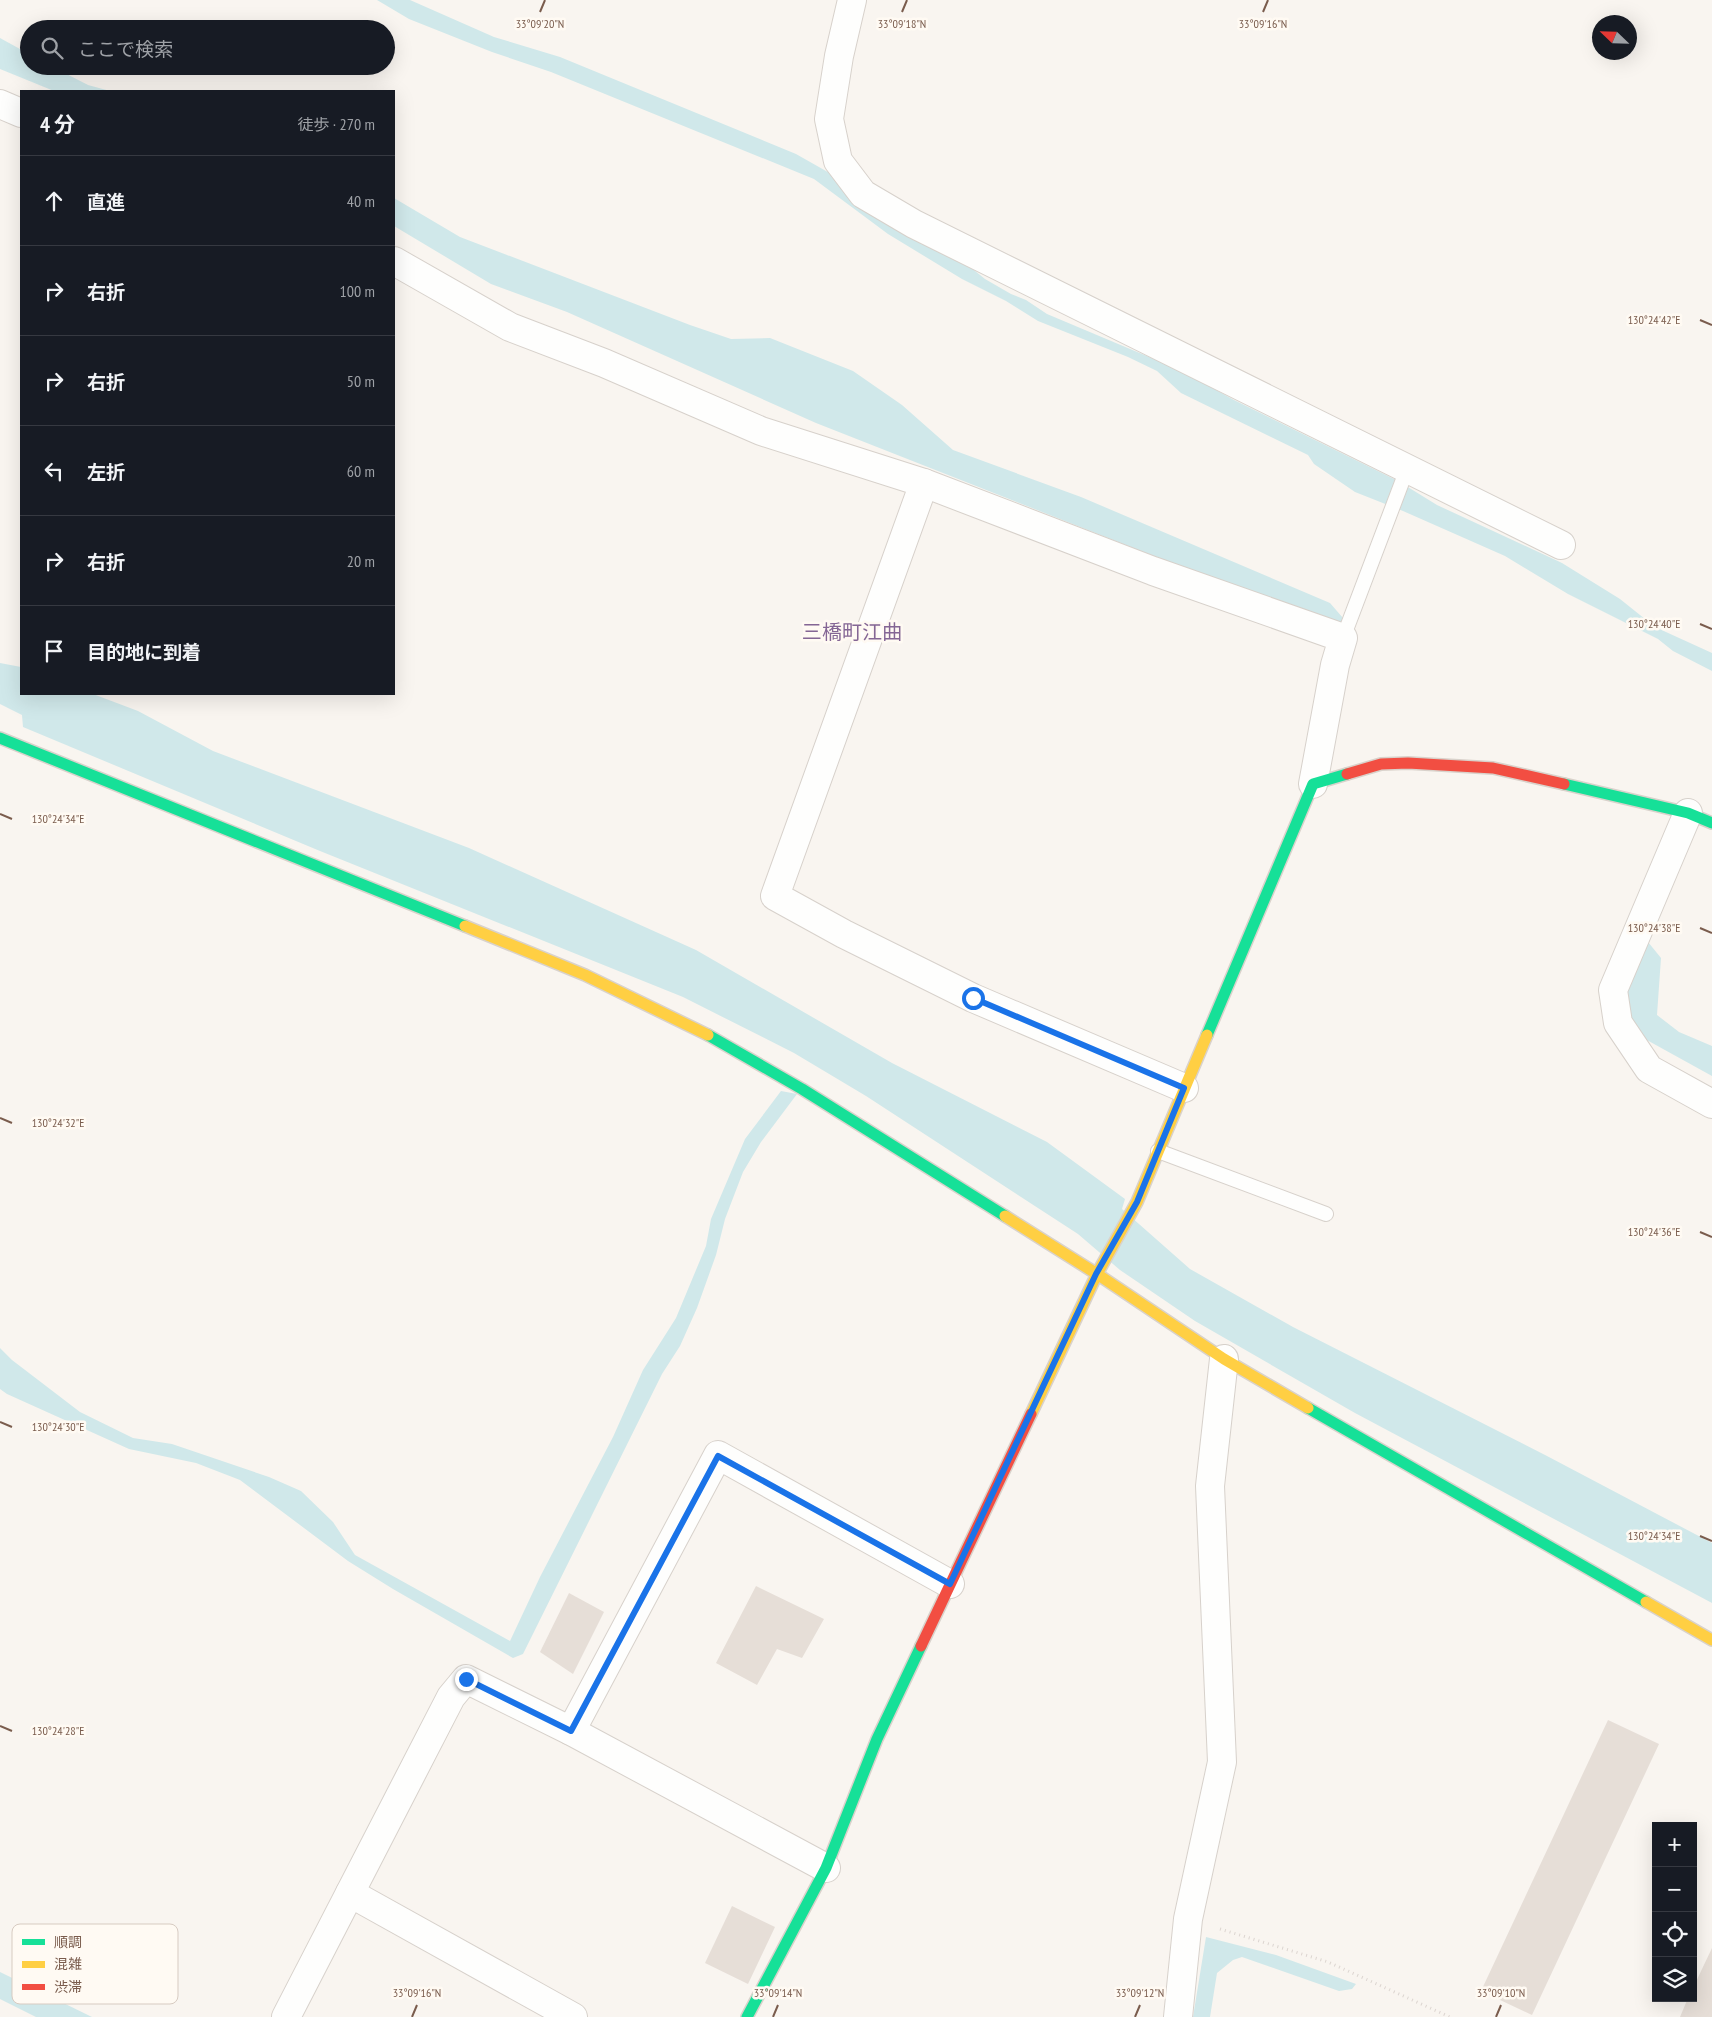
<!DOCTYPE html>
<html lang="ja">
<head>
<meta charset="utf-8">
<style>
	:root { --surface:#171b24; --page:#242831; --text:#f1f3f6; --muted:#9ea1a6; --line:#363941 }
	body { margin:0; font-family:"PT Sans Narrow","Noto Sans JP",sans-serif; background:var(--page); color:var(--text) }
	.controls { position:absolute; right:15px; bottom:15px; display:grid; overflow:hidden; border-radius:0px; box-shadow:0 5px 20px #0002 }
	.controls button { width:45px; height:45px; display:grid; place-items:center; padding:0; border:0; border-bottom:1px solid var(--line); background:var(--surface); color:var(--text); font:25px sans-serif }
	.compass { position:absolute; left:1592px; top:15px; width:45px; height:45px; border-radius:50%; background:var(--surface); box-shadow:0 5px 20px #0002; rotate:293deg }
	.stop { position:absolute; width:15px; height:15px; margin:-11px; border:4px solid #1a73e8; border-radius:50%; background:#fff }
	.stop.end { background:#1a73e8; border-color:#fff; box-shadow:0 1px 5px #0008 }
	.list { margin:0; padding:0; list-style:none }
	h2 { display:flex; justify-content:space-between; align-items:center; height:65px; margin:0; padding:0 20px; font-size:21px }
	h2 small { font-size:16px; font-weight:400; color:var(--muted) }
	.list li { display:grid; grid-template-columns:32px 1fr auto; gap:15px; align-items:center; box-sizing:border-box; height:90px; padding:0 20px; border-top:1px solid var(--line) }
	.list b { display:block; font-size:19px; white-space:nowrap }
	.list em { font-size:16px; font-style:normal; color:var(--muted) }
	.icon { flex:none; width:28px; height:28px; fill:none; stroke:currentColor; stroke-width:2; stroke-linecap:round; stroke-linejoin:round }
	.map { position:relative; flex:none; width:1712px; height:2017px; overflow:hidden }
	.search { position:absolute; background:var(--surface); box-shadow:0 5px 20px #0002; left:20px; top:20px; width:375px; height:55px; display:flex; align-items:center; gap:12px; box-sizing:border-box; padding:0 18px; border-radius:28px; color:var(--muted); font-size:19px }
	.panel { position:absolute; background:var(--surface); box-shadow:0 5px 20px #0002; left:20px; top:90px; width:375px; height:605px; border-radius:0px }
	.map>svg:first-child { display:block }
</style>
</head>
<body>
<div class="map">
<svg width="1712" height="2017" viewBox="0 0 1712 2017">
	<rect width="100%" height="100%" fill="#f9f5f0"/>
	<g fill="#d0e8ea">
		<path d="M 377,0 L 410,0 L 494,37 L 560,57 L 796,154 L 826,171 L 934,238 L 985,279 L 1011,294 L 1026,300 L 1047,314 L 1180,370 L 1234,400 L 1398,481 L 1437,505 L 1562,563 L 1620,599 L 1655,627 L 1712,653 L 1712,671 L 1673,651 L 1658,639 L 1568,594 L 1505,556 L 1403,511 L 1355,492 L 1314,464 L 1308,455 L 1181,393 L 1157,371 L 1128,357 L 1038,321 L 1006,301 L 962,279 L 888,234 L 814,179 L 551,72 L 492,52 L 409,19 Z"/>
		<path d="M 0,38 L 29,54 L 29,66 L 51,66 L 88,85 L 110,91 L 54,91 L 0,69 Z"/>
		<path d="M 394,198 L 460,237 L 690,325 L 731,339 L 770,338 L 853,371 L 902,405 L 953,450 L 1081,497 L 1330,603 L 1343,618 L 1341,623 L 1314,619 L 816,423 L 567,312 L 491,284 L 394,226 Z"/>
		<path d="M 0,663 L 21,667 L 21,694 L 93,694 L 138,711 L 213,751 L 469,848 L 696,950 L 892,1063 L 1047,1142 L 1125,1199 L 1122,1209 L 1190,1269 L 1293,1327 L 1547,1456 L 1712,1543 L 1712,1603 L 1355,1413 L 1195,1321 L 1120,1270 L 1078,1234 L 866,1096 L 794,1053 L 683,997 L 320,851 L 23,727 L 22,715 L 0,704 Z"/>
		<path d="M 1648,942 L 1661,958 L 1657,1015 L 1679,1032 L 1712,1046 L 1712,1076 L 1645,1039 L 1629,1019 L 1622,999 L 1630,987 Z"/>
		<path d="M 781,1091 L 797,1094 L 761,1142 L 743,1172 L 725,1219 L 716,1255 L 697,1308 L 680,1346 L 662,1374 L 523,1654 L 513,1658 L 393,1589 L 348,1561 L 240,1480 L 196,1463 L 129,1449 L 7,1394 L 0,1389 L 0,1348 L 12,1360 L 80,1412 L 133,1438 L 172,1444 L 269,1477 L 301,1491 L 333,1522 L 355,1555 L 510,1641 L 540,1577 L 613,1437 L 643,1370 L 676,1318 L 706,1246 L 711,1219 L 745,1139 Z"/>
		<path d="M 1206,1937 L 1276,1955 L 1356,1984 L 1352,1989 L 1339,1991 L 1242,1957 L 1233,1960 L 1217,1973 L 1210,2017 L 1193,2017 Z"/>
		<path d="M 0,1972 L 92,2017 L 36,2017 L 0,1999 Z"/>
	</g>
	<g fill="#e6ded7">
		<path d="M 756,1586 L 824,1619 L 802,1658 L 777,1649 L 757,1685 L 716,1663 Z"/>
		<path d="M 569,1593 L 604,1612 L 573,1674 L 540,1652 Z"/>
		<path d="M 1608,1720 L 1659,1744 L 1532,2015 L 1481,1991 Z"/>
		<path d="M 732,1906 L 775,1927 L 748,1984 L 705,1963 Z"/>
		<path d="M 1712,1948 L 1712,2017 L 1680,2017 L 1688,1998 L 1693,1998 L 1693,1988 Z"/>
	</g>
	<g fill="none" stroke-linecap="round" stroke-linejoin="round">
		<g stroke="#d7d1cb" stroke-width="16">
			<g id="lane">
				<path d="M 1343,638 L 1407,469"/>
				<path d="M 1158,1151 L 1326,1214"/>
			</g>
		</g>
		<g stroke="#d7d1cb" stroke-width="30">
			<g id="street">
				<path d="M 852,0 L 839,56 L 829,119 L 838,161 L 863,194 L 914,224 L 1561,545"/>
				<path d="M 0,104 L 21,113"/>
				<path d="M 394,261 L 510,327 L 604,363 L 761,431 L 924,483 L 1153,571 L 1343,638 L 1335,665 L 1313,784"/>
				<path d="M 924,483 L 775,896 L 844,934 L 973,998 L 1184,1088"/>
				<path d="M 1688,813 L 1613,990 L 1618,1023 L 1649,1069 L 1712,1104"/>
				<path d="M 571,1731 L 718,1455 L 950,1584"/>
				<path d="M 350,1893 L 573,2017"/>
				<path d="M 286,2017 L 451,1697 L 466,1679 L 571,1731 L 826,1868"/>
				<path d="M 1178,2017 L 1188,1919 L 1222,1762 L 1210,1486 L 1224,1359"/>
			</g>
		</g>
		<g stroke="#d9d2cb" stroke-width="14">
			<g id="fast">
				<path d="M 0,738 L 465,926"/>
				<path d="M 1564,784 L 1688,813 L 1712,823"/>
				<path d="M 708,1035 L 802,1089 L 1005,1216"/>
				<path d="M 1207,1035 L 1313,784 L 1347,774"/>
				<path d="M 1308,1408 L 1646,1602"/>
				<path d="M 747,2017 L 826,1868 L 877,1739 L 921,1646"/>
			</g>
		</g>
		<g stroke="#d9d2cb" stroke-width="14">
			<g id="slow">
				<path d="M 465,926 L 585,975 L 708,1035"/>
				<path d="M 1005,1216 L 1097,1274 L 1224,1359 L 1308,1408"/>
				<path d="M 1031,1414 L 1097,1274 L 1137,1202 L 1207,1035"/>
				<path d="M 1646,1602 L 1712,1640"/>
			</g>
		</g>
		<g stroke="#d9d2cb" stroke-width="14">
			<g id="jam">
				<path d="M 1347,774 L 1381,764 L 1408,763 L 1493,768 L 1564,784"/>
				<path d="M 921,1646 L 1031,1414"/>
			</g>
		</g>
		<path stroke="#dcd5d0" stroke-width="3" stroke-dasharray="1 4" stroke-linecap="butt" d="M 1220,1929 L 1328,1962 L 1450,2017"/>
		<use href="#lane" stroke="#fefefd" stroke-width="14"/>
		<use href="#street" stroke="#fefefd" stroke-width="28"/>
		<use href="#fast" stroke="#16e098" stroke-width="11"/>
		<use href="#slow" stroke="#ffcf43" stroke-width="11"/>
		<use href="#jam" stroke="#f24e42" stroke-width="11"/>
	</g>
	<g fill="none" stroke-linecap="round" stroke-linejoin="round">
		<path stroke="#1a73e8" stroke-width="6" d="M 466,1679 L 571,1731 L 718,1456 L 950,1584 L 1096,1274 L 1137,1202 L 1184,1088 L 973,998"/>
	</g>
	<path fill="none" stroke="#7a5c4d" stroke-width="2" d="M 540,12 L 545,0M 902,12 L 907,0M 1263,12 L 1268,0M 1700,320 L 1712,325M 1700,624 L 1712,629M 0,814 L 12,819M 1700,928 L 1712,933M 0,1118 L 12,1123M 1700,1232 L 1712,1237M 0,1422 L 12,1427M 1700,1536 L 1712,1541M 0,1726 L 12,1731M 412,2017 L 417,2005M 773,2017 L 778,2005M 1135,2017 L 1140,2005M 1496,2017 L 1501,2005"/>
	<g text-anchor="middle" stroke-width="5" stroke-linejoin="round" paint-order="stroke">
		<g font-size="20" fill="#846695" stroke="#fffaf3">
			<text x="852" y="639">三橋町江曲</text>
		</g>
	</g>
	<rect x="12" y="1924" width="166" height="80" rx="8" fill="#fffaf3" stroke="#d7cbc1" stroke-width="1"/>
	<rect x="22" y="1939" width="23" height="6" fill="#16e098"/>
	<rect x="22" y="1961" width="23" height="7" fill="#ffcf43"/>
	<rect x="22" y="1984" width="23" height="6" fill="#f24e42"/>
	<g font-size="14" fill="#7a5c4d">
		<text x="54" y="1947">順調</text>
		<text x="54" y="1969">混雑</text>
		<text x="54" y="1992">渋滞</text>
	</g>
	<g font-size="12" text-anchor="middle" fill="#7a5c4d" stroke="#fffaf3" stroke-width="5" stroke-linejoin="round" paint-order="stroke">
		<text x="902" y="28">33°09'18"N</text>
		<text x="1263" y="28">33°09'16"N</text>
		<text x="540" y="28">33°09'20"N</text>
		<text x="1654" y="324">130°24'42"E</text>
		<text x="1654" y="628">130°24'40"E</text>
		<text x="58" y="823">130°24'34"E</text>
		<text x="1654" y="932">130°24'38"E</text>
		<text x="58" y="1127">130°24'32"E</text>
		<text x="1654" y="1236">130°24'36"E</text>
		<text x="58" y="1431">130°24'30"E</text>
		<text x="1654" y="1540">130°24'34"E</text>
		<text x="58" y="1735">130°24'28"E</text>
		<text x="417" y="1997">33°09'16"N</text>
		<text x="778" y="1997">33°09'14"N</text>
		<text x="1140" y="1997">33°09'12"N</text>
		<text x="1501" y="1997">33°09'10"N</text>
	</g>
</svg>
<div class="controls">
<button>+</button>
<button>−</button>
<button><svg class="icon" aria-label="locate" viewBox="0 0 24 24"><circle cx="12" cy="12" r="6"/><path d="M12 2v4M12 18v4M2 12h4M18 12h4"/></svg></button>
<button><svg class="icon" aria-label="layers" viewBox="0 0 24 24"><path d="M12 4l9 5-9 5-9-5zM3 14l9 5 9-5"/></svg></button>
</div>
<svg class="compass" viewBox="-18 -18 36 36"><path d="M0-13l5 13h-10z" fill="#e53935"/><path d="M0 13l5-13h-10z" fill="#9ea1a6"/></svg>
<div class="stop" style="left:973px;top:998px"></div>
<div class="stop end" style="left:466px;top:1679px"></div>
<div class="search"><svg class="icon" aria-label="search" viewBox="0 0 24 24"><circle cx="10" cy="10" r="6"/><path d="M15 15l6 6"/></svg>ここで検索</div>
<section class="panel">
<h2>4 分<small>徒歩 · 270 m</small></h2>
<ul class="list">
<li><svg class="icon" aria-label="ahead" viewBox="0 0 24 24"><path d="M12 20V5M6 11l6-6 6 6"/></svg><div><b>直進</b></div><em>40 m</em></li>
<li><svg class="icon" aria-label="right" viewBox="0 0 24 24"><path d="M7 20v-9h11M14 6l5 5-5 5"/></svg><div><b>右折</b></div><em>100 m</em></li>
<li><svg class="icon" aria-label="right" viewBox="0 0 24 24"><path d="M7 20v-9h11M14 6l5 5-5 5"/></svg><div><b>右折</b></div><em>50 m</em></li>
<li><svg class="icon" aria-label="left" viewBox="0 0 24 24"><path d="M17 20v-9H6M10 6l-5 5 5 5"/></svg><div><b>左折</b></div><em>60 m</em></li>
<li><svg class="icon" aria-label="right" viewBox="0 0 24 24"><path d="M7 20v-9h11M14 6l5 5-5 5"/></svg><div><b>右折</b></div><em>20 m</em></li>
<li><svg class="icon" aria-label="arrive" viewBox="0 0 24 24"><path d="M6 21V4h12l-3 4 3 4H6"/></svg><div><b>目的地に到着</b></div></li>
</ul>
</section>
</div>
</body>
</html>
